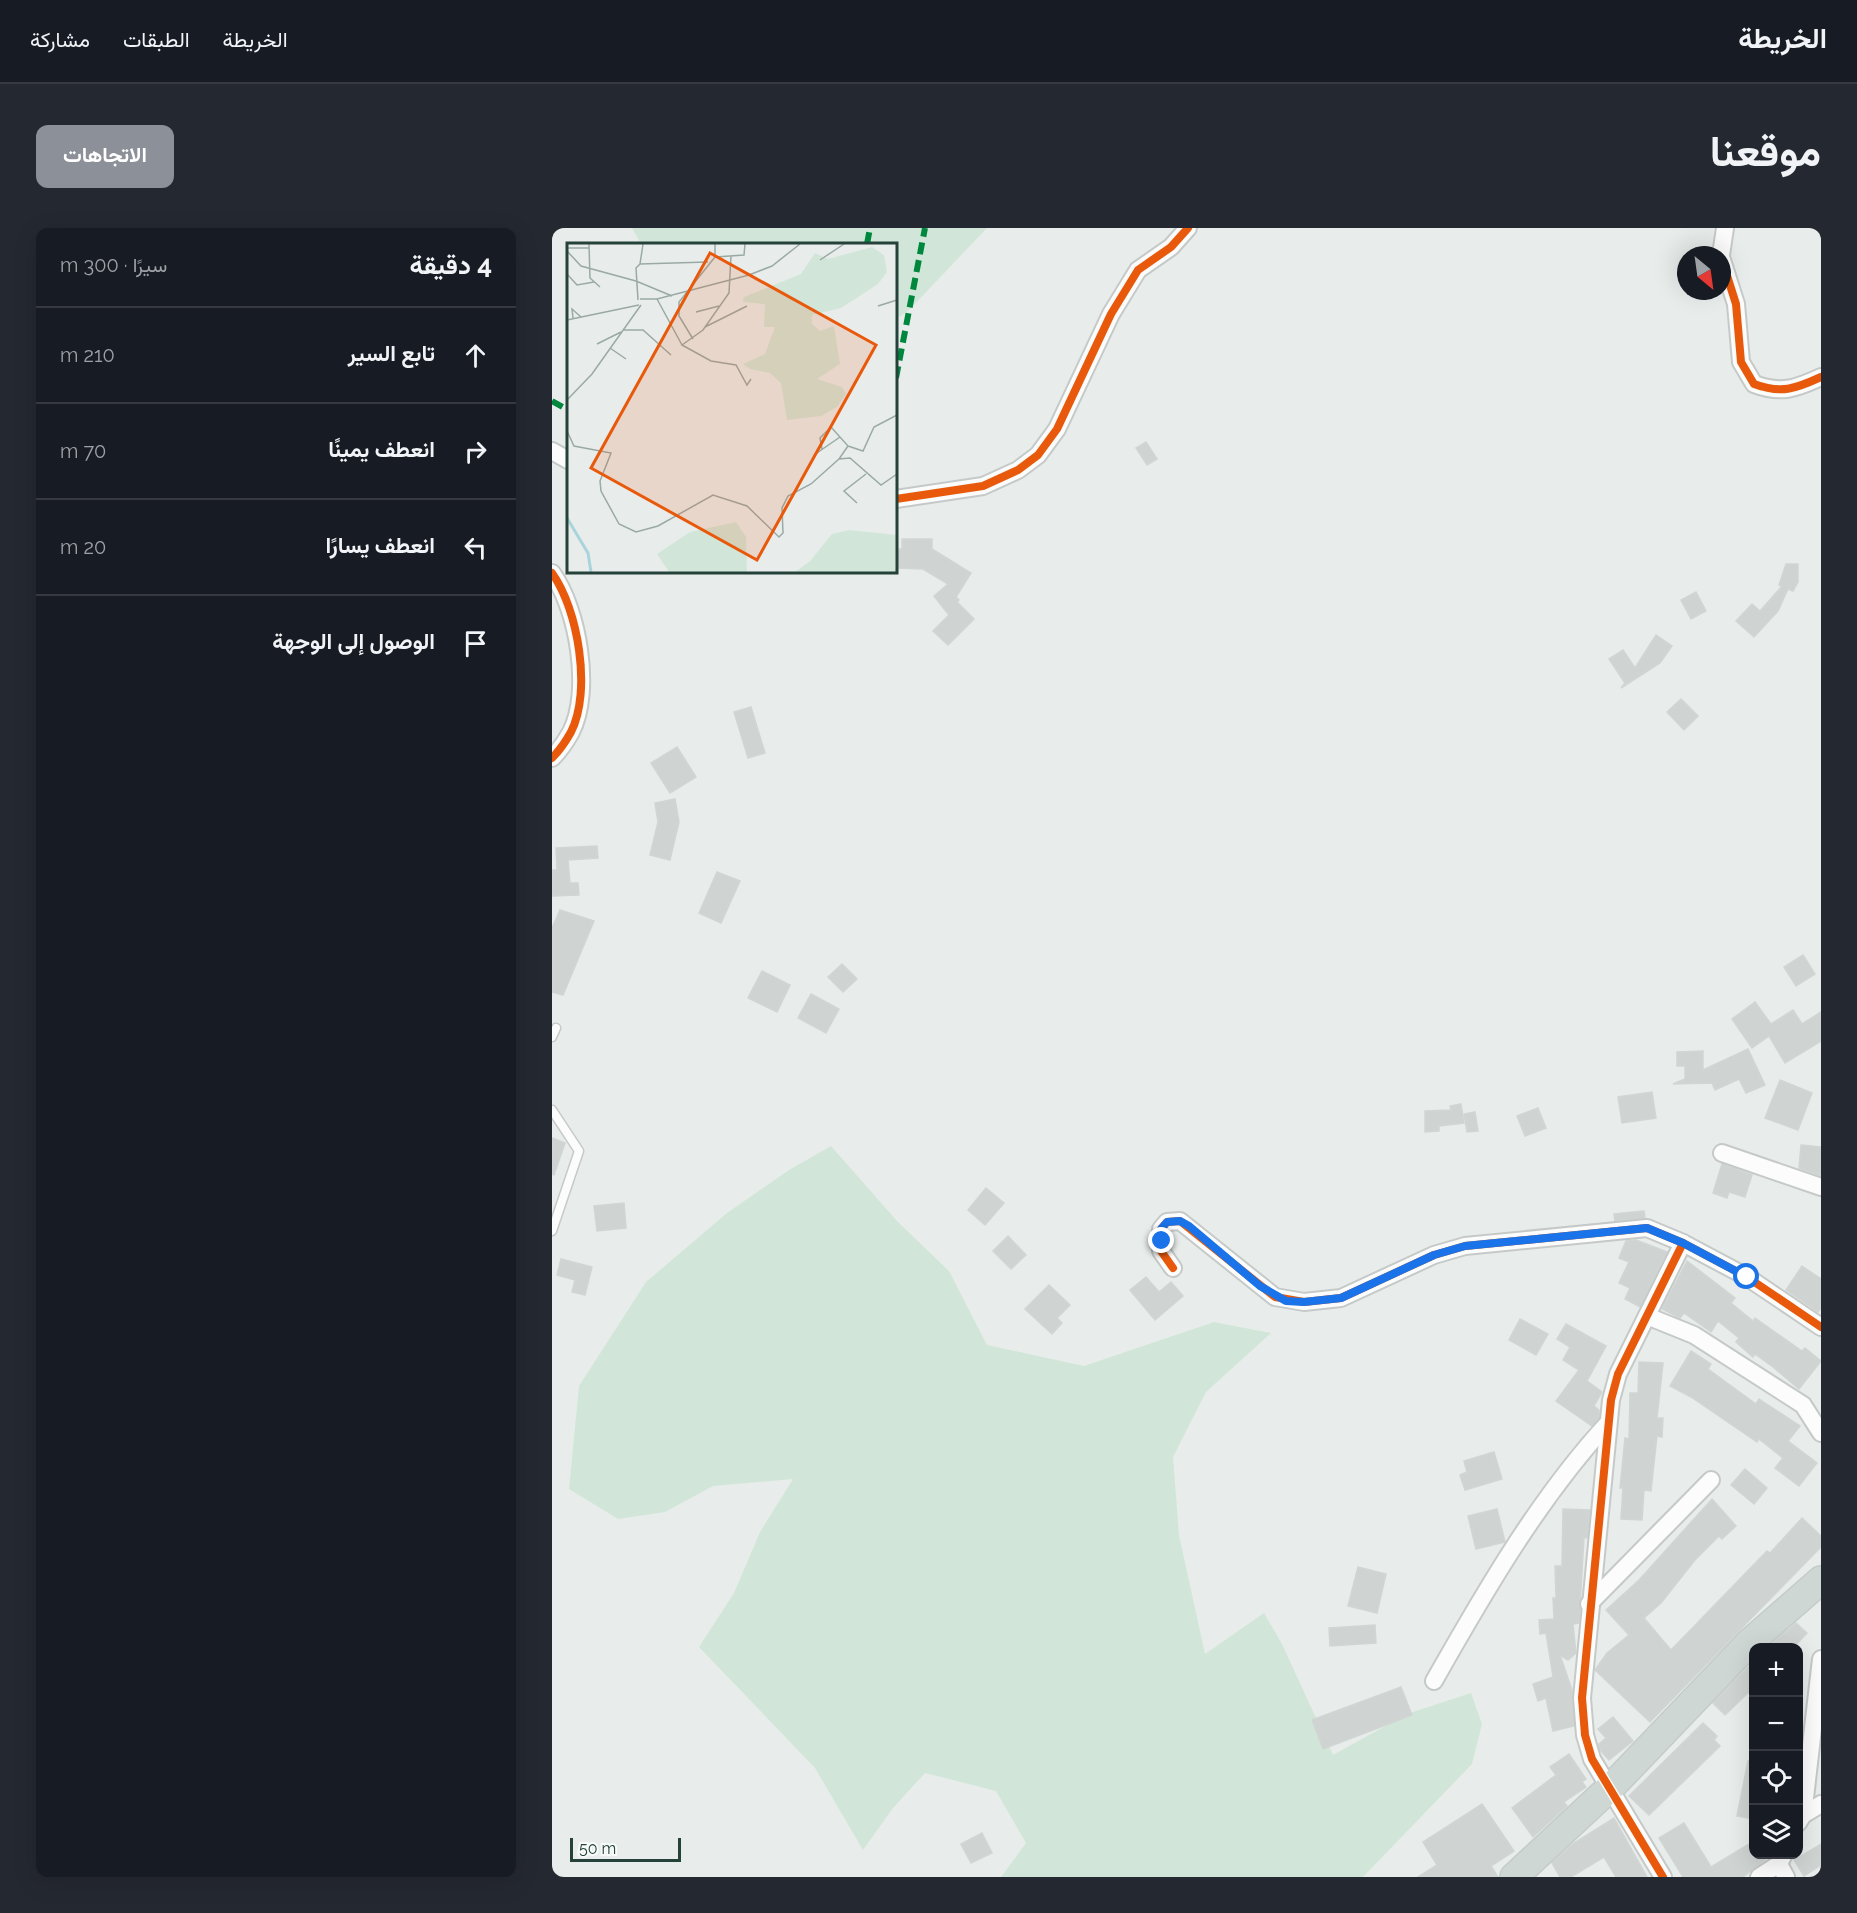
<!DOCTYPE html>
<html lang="ar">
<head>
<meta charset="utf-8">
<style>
	:root { --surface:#171b24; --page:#242831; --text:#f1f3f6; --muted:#9ea1a6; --line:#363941; --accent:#8c9099 }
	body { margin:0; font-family:Raleway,Vazirmatn,sans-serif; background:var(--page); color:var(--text); direction:rtl }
	.controls { position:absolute; right:18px; bottom:18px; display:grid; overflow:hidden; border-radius:12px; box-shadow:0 6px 24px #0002 }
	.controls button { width:54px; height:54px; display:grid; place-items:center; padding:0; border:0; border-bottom:2px solid var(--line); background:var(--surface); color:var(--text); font:30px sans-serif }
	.compass { position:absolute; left:1125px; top:18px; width:54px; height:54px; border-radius:50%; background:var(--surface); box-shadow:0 6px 24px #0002; rotate:151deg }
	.scale { position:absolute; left:18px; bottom:15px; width:111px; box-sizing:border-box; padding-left:6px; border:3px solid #24423a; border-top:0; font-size:16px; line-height:21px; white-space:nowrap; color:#24423a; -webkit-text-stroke:4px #f7fbf9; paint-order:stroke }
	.stop { position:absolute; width:18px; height:18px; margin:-14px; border:4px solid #1a73e8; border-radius:50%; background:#fff }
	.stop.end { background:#1a73e8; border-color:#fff; box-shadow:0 2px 6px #0008 }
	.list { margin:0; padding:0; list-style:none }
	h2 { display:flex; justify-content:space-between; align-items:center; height:78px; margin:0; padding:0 24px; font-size:26px }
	h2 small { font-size:20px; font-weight:400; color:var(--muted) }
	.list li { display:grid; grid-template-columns:39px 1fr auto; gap:18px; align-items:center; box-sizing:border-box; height:96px; padding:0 24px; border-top:2px solid var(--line) }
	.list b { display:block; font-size:22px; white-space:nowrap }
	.list em { font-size:20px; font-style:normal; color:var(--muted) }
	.icon { flex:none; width:33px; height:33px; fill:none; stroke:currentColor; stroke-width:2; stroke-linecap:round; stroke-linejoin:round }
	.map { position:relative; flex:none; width:1269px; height:1649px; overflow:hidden; direction:ltr; border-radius:12px }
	header { display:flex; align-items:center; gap:36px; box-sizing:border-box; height:84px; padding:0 30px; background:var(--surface); border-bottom:2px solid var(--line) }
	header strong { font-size:28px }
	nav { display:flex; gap:33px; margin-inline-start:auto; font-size:21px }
	.intro { display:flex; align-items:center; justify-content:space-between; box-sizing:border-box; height:144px; padding:0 36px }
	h1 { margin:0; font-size:42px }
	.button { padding:15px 27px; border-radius:12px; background:var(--accent); color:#fff; font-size:21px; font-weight:700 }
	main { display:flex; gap:36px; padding:0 36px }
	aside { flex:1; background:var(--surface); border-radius:12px; box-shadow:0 6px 24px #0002 }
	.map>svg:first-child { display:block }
</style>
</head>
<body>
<header>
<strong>الخريطة</strong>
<nav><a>الخريطة</a><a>الطبقات</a><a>مشاركة</a></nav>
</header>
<div class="intro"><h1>موقعنا</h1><a class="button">الاتجاهات</a></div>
<main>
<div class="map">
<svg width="1269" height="1649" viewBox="0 0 1269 1649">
	<rect width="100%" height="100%" fill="#e8edeb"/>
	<g fill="#d1e6d8">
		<path d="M 80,0 L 435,0 L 356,83 L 344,91 L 344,16 L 89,16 Z"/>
		<path d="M 279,918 L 345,993 L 397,1043 L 435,1117 L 532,1138 L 662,1094 L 719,1105 L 654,1164 L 621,1229 L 627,1307 L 653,1426 L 712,1385 L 730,1416 L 781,1527 L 855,1486 L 919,1465 L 930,1496 L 920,1536 L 811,1649 L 449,1649 L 474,1615 L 444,1563 L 373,1545 L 341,1580 L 311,1622 L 263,1540 L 147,1419 L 182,1365 L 208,1304 L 241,1251 L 161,1258 L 113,1284 L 66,1291 L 17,1261 L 27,1158 L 94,1054 L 175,985 L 237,942 Z"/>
	</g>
	<g fill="#cfd4d2" stroke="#d1d6d4" stroke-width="1.5">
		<path d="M 594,214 L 605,231 L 595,237 L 584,220 Z"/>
		<path d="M 350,311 L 380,311 L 380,321 L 419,345 L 404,369 L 407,372 L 405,374 L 422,391 L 396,417 L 381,403 L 397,387 L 382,368 L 396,356 L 371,341 L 344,340 L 344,321 L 350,321 Z"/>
		<path d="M 1234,336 L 1246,336 L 1246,354 L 1241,363 L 1236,361 L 1226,383 L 1202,409 L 1184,393 L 1200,376 L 1208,383 L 1230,358 L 1227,357 Z"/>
		<path d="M 1144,364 L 1154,383 L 1139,391 L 1129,372 Z"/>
		<path d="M 1104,407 L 1120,418 L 1108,435 L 1069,460 L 1073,455 L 1057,431 L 1071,422 L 1083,440 Z"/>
		<path d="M 1129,471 L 1146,488 L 1132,502 L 1115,484 Z"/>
		<path d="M 199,479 L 213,525 L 196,530 L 182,484 Z"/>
		<path d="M 125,519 L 144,549 L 118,565 L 99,535 Z"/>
		<path d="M 123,571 L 127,594 L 118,632 L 98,627 L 106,594 L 103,575 Z"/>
		<path d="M 45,618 L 46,630 L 16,632 L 18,655 L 26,655 L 27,667 L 0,668 L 0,642 L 5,642 L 4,620 Z"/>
		<path d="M 165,644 L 188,653 L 169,695 L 147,685 Z"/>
		<path d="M 8,682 L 42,693 L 11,767 L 0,764 L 0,700 Z"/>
		<path d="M 1251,727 L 1263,746 L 1244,758 L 1232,739 Z"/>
		<path d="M 290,736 L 305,751 L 291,764 L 276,749 Z"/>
		<path d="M 210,743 L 238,757 L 225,784 L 196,770 Z"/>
		<path d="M 259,766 L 287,781 L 274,805 L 246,790 Z"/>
		<path d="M 1203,774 L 1219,796 L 1241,782 L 1250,796 L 1269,784 L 1269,813 L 1233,835 L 1217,808 L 1200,820 L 1180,791 Z"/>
		<path d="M 1196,821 L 1213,857 L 1194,865 L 1187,851 L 1163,862 L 1160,855 L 1121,856 L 1133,851 L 1133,838 L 1125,838 L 1125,824 L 1151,823 L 1151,842 Z"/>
		<path d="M 1228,852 L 1260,865 L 1246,902 L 1213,890 Z"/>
		<path d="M 1100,864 L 1104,890 L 1070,895 L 1066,869 Z"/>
		<path d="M 909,876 L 912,895 L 887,898 L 887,903 L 873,904 L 873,883 L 899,882 L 898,878 Z"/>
		<path d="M 986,880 L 994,900 L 973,908 L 965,888 Z"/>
		<path d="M 923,884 L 926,903 L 915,904 L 912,886 Z"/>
		<path d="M 0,910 L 13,915 L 2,947 L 0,946 Z"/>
		<path d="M 1249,917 L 1269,919 L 1269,948 L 1247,940 Z"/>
		<path d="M 1170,936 L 1200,947 L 1193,969 L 1177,964 L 1175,970 L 1161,965 Z"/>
		<path d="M 434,960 L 452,975 L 433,997 L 416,982 Z"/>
		<path d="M 72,975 L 74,1000 L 45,1003 L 42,978 Z"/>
		<path d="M 1092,983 L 1093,990 L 1063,993 L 1062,986 Z"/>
		<path d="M 456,1008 L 474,1027 L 459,1041 L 441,1023 Z"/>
		<path d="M 1084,1012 L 1115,1024 L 1088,1079 L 1073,1071 L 1078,1060 L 1067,1055 L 1077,1034 L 1067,1030 L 1074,1013 Z"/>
		<path d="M 9,1031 L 40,1039 L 33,1067 L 20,1064 L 23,1052 L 5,1047 Z"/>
		<path d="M 1135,1033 L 1183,1070 L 1179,1075 L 1201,1093 L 1203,1090 L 1250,1123 L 1253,1120 L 1269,1133 L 1247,1161 L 1221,1139 L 1203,1126 L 1201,1129 L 1184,1114 L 1187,1110 L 1166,1093 L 1159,1104 L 1132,1085 L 1128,1090 L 1110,1081 Z"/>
		<path d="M 1250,1038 L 1269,1051 L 1269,1080 L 1266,1084 L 1234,1062 Z"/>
		<path d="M 594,1049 L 607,1064 L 619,1054 L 631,1068 L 603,1092 L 578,1062 Z"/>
		<path d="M 497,1057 L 518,1077 L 505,1090 L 510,1095 L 500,1106 L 473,1081 Z"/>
		<path d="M 968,1091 L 996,1106 L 984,1127 L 957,1112 Z"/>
		<path d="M 1014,1096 L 1054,1118 L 1035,1153 L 1050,1164 L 1042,1178 L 1047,1182 L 1047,1190 L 1040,1198 L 1004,1173 L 1027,1142 L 1011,1132 L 1018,1119 L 1005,1111 Z"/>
		<path d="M 1139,1123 L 1159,1136 L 1156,1141 L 1204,1176 L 1207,1171 L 1248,1198 L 1236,1213 L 1265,1235 L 1247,1258 L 1223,1240 L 1231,1230 L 1207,1211 L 1205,1214 L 1139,1169 L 1118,1158 Z"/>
		<path d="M 1087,1134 L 1111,1135 L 1105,1190 L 1111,1190 L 1110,1209 L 1105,1208 L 1099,1263 L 1092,1262 L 1090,1292 L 1069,1291 L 1071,1260 L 1068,1260 L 1073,1210 L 1077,1211 L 1078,1165 L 1086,1165 Z"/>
		<path d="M 942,1224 L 950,1251 L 913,1262 L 908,1247 L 915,1244 L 912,1233 Z"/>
		<path d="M 1193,1241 L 1215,1260 L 1202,1276 L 1179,1257 Z"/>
		<path d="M 1160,1271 L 1184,1298 L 1170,1311 L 1167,1308 L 1143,1332 L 1109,1375 L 1092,1390 L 1119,1422 L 1215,1323 L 1218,1325 L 1250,1290 L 1269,1308 L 1269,1319 L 1098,1494 L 1043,1442 L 1055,1425 L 1077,1407 L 1054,1382 L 1087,1352 Z"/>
		<path d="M 945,1281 L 953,1314 L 924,1321 L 916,1288 Z"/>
		<path d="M 1011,1281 L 1038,1282 L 1035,1310 L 1032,1309 L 1027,1395 L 1021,1396 L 1024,1425 L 1016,1432 L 1008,1427 L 1020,1462 L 1022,1498 L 1001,1503 L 994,1470 L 986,1473 L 981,1456 L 1001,1449 L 994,1405 L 988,1406 L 987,1392 L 1002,1391 L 1001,1370 L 1004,1370 L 1003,1338 L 1010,1338 Z"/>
		<path d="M 806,1339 L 834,1346 L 825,1385 L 796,1378 Z"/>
		<path d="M 1244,1395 L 1255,1405 L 1242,1419 L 1216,1419 Z"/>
		<path d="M 823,1397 L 824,1415 L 778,1418 L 777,1400 Z"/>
		<path d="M 1202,1433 L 1202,1459 L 1173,1487 L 1161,1475 Z"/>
		<path d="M 849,1459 L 860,1487 L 771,1521 L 760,1492 Z"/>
		<path d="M 1061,1489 L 1081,1513 L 1057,1532 L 1048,1522 L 1047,1516 L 1054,1510 L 1046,1501 Z"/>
		<path d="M 1151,1495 L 1165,1508 L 1162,1512 L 1168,1518 L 1097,1587 L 1077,1568 Z"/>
		<path d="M 1017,1526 L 1034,1551 L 1030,1554 L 1034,1559 L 1012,1574 L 1015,1578 L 981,1609 L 960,1580 L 1004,1547 L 998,1539 Z"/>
		<path d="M 1196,1533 L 1202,1534 L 1202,1591 L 1185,1588 Z"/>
		<path d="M 930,1576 L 962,1623 L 939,1638 L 946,1649 L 866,1649 L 885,1637 L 871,1614 Z"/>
		<path d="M 1062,1590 L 1095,1649 L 1064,1649 L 1052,1629 L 1019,1649 L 1008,1649 L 1000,1635 L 1022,1615 Z"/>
		<path d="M 1132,1595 L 1159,1639 L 1202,1613 L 1202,1626 L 1220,1626 L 1191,1649 L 1131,1649 L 1107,1610 Z"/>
		<path d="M 430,1605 L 440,1625 L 419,1635 L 409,1616 Z"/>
		<path d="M 1269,1616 L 1269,1637 L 1252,1648 L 1242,1632 Z"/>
	</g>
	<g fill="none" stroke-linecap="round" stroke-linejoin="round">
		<g stroke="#c5cac8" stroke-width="11">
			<g id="service">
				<path d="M 0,809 L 4,800"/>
				<path d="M 0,882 L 27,923 L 0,1003"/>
			</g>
		</g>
		<g stroke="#c5cac8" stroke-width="20">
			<g id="minor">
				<path d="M 1169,27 L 1173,0"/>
				<path d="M 1170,32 L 1184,76 L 1189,134 L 1202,156 C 1229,166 1243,161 1269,149"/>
				<path d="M 0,223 L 16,232"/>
				<path d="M 344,271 L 431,258 L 466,242 L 486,227 L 505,201 L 559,86 L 586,42 L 619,19 L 636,0"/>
				<path d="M 0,345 C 26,381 40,463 19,504 C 14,513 7,523 0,530"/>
				<path d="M 1170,925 L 1269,959"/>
				<path d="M 621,1040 L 609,1023 L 609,1001 L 615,994 L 628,993 L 723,1069 L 752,1074 L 789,1070 L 882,1027 L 913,1018 L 1095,1000 L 1131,1015"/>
				<path d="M 1095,1088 L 1142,1107 L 1251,1177 L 1269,1205"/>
				<path d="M 1037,1376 L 1159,1252"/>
				<path d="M 882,1453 C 933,1363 987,1270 1056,1195"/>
				<path d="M 1251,1587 L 1269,1576"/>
				<path d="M 1246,1595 L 1251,1587 L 1269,1431"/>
				<path d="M 1232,1626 L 1227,1636 L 1234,1649"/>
				<path d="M 1111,1649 L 1040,1531 L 1033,1507 L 1030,1470 L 1059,1172 L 1066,1146 L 1131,1015 L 1195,1049 L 1269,1099"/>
				<path d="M 1207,1649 L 1227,1636"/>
			</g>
		</g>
		<g stroke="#c3ccc9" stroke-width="30">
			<path id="primary" d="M 962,1649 L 1064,1554 L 1197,1415 L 1269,1352"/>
		</g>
		<use href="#service" stroke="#fcfcfc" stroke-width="8"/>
		<use href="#minor" stroke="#fcfcfc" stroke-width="16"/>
		<use href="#primary" stroke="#cfd7d5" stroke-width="27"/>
		<g stroke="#00873e" stroke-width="6" stroke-dasharray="12 6" stroke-linecap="butt">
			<path d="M 315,16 L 318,0"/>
			<path d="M 344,150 L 373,0"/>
			<path d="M 0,173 L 16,182"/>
		</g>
		<g stroke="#f7fbf9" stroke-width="11">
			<g id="cycleway">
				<path d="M 1170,32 L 1184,76 L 1189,134 L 1202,156 C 1229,166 1243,161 1269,149"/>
				<path d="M 344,271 L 431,258 L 466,242 L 486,227 L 505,201 L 559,86 L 586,42 L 619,19 L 636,0"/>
				<path d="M 0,345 C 26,381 40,463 19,504 C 14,513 7,523 0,530"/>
				<path d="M 621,1040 L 609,1023 L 609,1001 L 615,994 L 628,993 L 723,1069 L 752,1074 L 789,1070 L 882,1027 L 913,1018 L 1095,1000 L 1131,1015"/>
				<path d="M 1111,1649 L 1040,1531 L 1033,1507 L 1030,1470 L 1059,1172 L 1066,1146 L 1131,1015 L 1195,1049 L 1269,1099"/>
			</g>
		</g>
		<use href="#cycleway" stroke="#e8590c" stroke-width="8"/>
	</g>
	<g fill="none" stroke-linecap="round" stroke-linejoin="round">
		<path stroke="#1a73e8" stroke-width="8" d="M 610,1013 L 609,1001 L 615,994 L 628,993 L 637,998 L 708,1058 L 734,1073 L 752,1074 L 789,1070 L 882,1027 L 913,1018 L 1095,1000 L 1131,1015 L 1195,1049"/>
	</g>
	<g transform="translate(15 15)">
		<rect width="330" height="330" fill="#e8edeb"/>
		<path d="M 305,4 L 317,12 L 320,29 L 311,41 L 274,65 L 245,72 L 245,81 L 253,88 L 267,83 L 273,121 L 250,136 L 275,144 L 279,151 L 270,164 L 254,173 L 220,177 L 214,140 L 203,130 L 183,126 L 176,121 L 198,111 L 208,84 L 197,84 L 198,61 L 176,59 L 177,54 L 234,31 L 248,10 L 261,16 ZM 169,279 L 179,294 L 180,329 L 102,329 L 90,311 L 123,289 ZM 282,287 L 330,292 L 330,329 L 228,329 L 243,318 L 265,291 Z" fill="#d1e6d8"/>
		<path fill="none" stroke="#a9d4db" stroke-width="3" d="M 0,275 L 21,310 L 24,329"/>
		<path fill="none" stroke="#9aa9a4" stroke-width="1.5" d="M 22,1 L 23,35 L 33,44M 76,1 L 73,21 L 141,19M 0,5 L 22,5M 0,8 L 14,23 L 69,38 L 105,53M 148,14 L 177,12 L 178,1M 253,17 L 277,1M 0,31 L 10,42 L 27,39M 73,56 L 90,56 L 182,32 L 205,23 L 233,1M 90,56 L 115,102 L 136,87 L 162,50 L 164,13M 71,57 L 69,25 L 73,21M 311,63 L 330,57M 129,69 L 152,63M 6,75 L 5,66 L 14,74M 0,77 L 72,62M 138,84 L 180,63M 56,87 L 76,87 L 104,112M 126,96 L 112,73 L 112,59 L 148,14 L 148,1M 30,101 L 54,89M 115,102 L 144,118 L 169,122 L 180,142 L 184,136M 43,105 L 59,116M 0,157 L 25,131 L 74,62M 0,188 L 7,203 L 44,210 L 33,238 L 34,248 L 52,281 L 69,289 L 91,283 L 146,252 L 180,263 L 212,294 L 216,290 L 215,265 L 221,253 L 244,241 L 272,216 L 283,215 L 314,242 L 330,231M 281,203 L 296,208 L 307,184 L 330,172M 255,206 L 253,195 L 264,184 L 281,203 L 272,216M 247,212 L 273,194M 290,260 L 277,248 L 299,231"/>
		<path fill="#e8590c" fill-opacity="0.15" stroke="#e8590c" stroke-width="3" d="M 143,10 L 309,102 L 190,317 L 24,225 Z"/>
		<rect width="330" height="330" fill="none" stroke="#24423a" stroke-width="3"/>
	</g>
</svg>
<div class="controls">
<button>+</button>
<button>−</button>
<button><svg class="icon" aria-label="locate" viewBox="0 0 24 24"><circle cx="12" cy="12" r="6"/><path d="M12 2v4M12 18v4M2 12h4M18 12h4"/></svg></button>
<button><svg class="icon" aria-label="layers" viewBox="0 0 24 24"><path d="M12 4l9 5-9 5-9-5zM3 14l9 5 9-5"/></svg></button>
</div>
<svg class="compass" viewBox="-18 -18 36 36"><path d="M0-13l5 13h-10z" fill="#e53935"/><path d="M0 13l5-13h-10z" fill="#9ea1a6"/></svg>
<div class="scale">50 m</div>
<div class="stop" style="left:1195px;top:1049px"></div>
<div class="stop end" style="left:610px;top:1013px"></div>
</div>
<aside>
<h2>4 دقيقة<small>سيرًا · 300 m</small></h2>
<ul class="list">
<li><svg class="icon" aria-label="ahead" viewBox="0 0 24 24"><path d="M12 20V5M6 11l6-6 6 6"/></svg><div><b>تابع السير</b></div><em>210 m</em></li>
<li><svg class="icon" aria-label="right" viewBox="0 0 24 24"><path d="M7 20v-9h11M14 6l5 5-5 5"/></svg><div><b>انعطف يمينًا</b></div><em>70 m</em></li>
<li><svg class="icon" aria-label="left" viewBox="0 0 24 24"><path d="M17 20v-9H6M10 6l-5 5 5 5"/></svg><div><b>انعطف يسارًا</b></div><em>20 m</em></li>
<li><svg class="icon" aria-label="arrive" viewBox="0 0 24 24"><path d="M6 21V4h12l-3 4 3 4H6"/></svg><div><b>الوصول إلى الوجهة</b></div></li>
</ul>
</aside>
</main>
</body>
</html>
